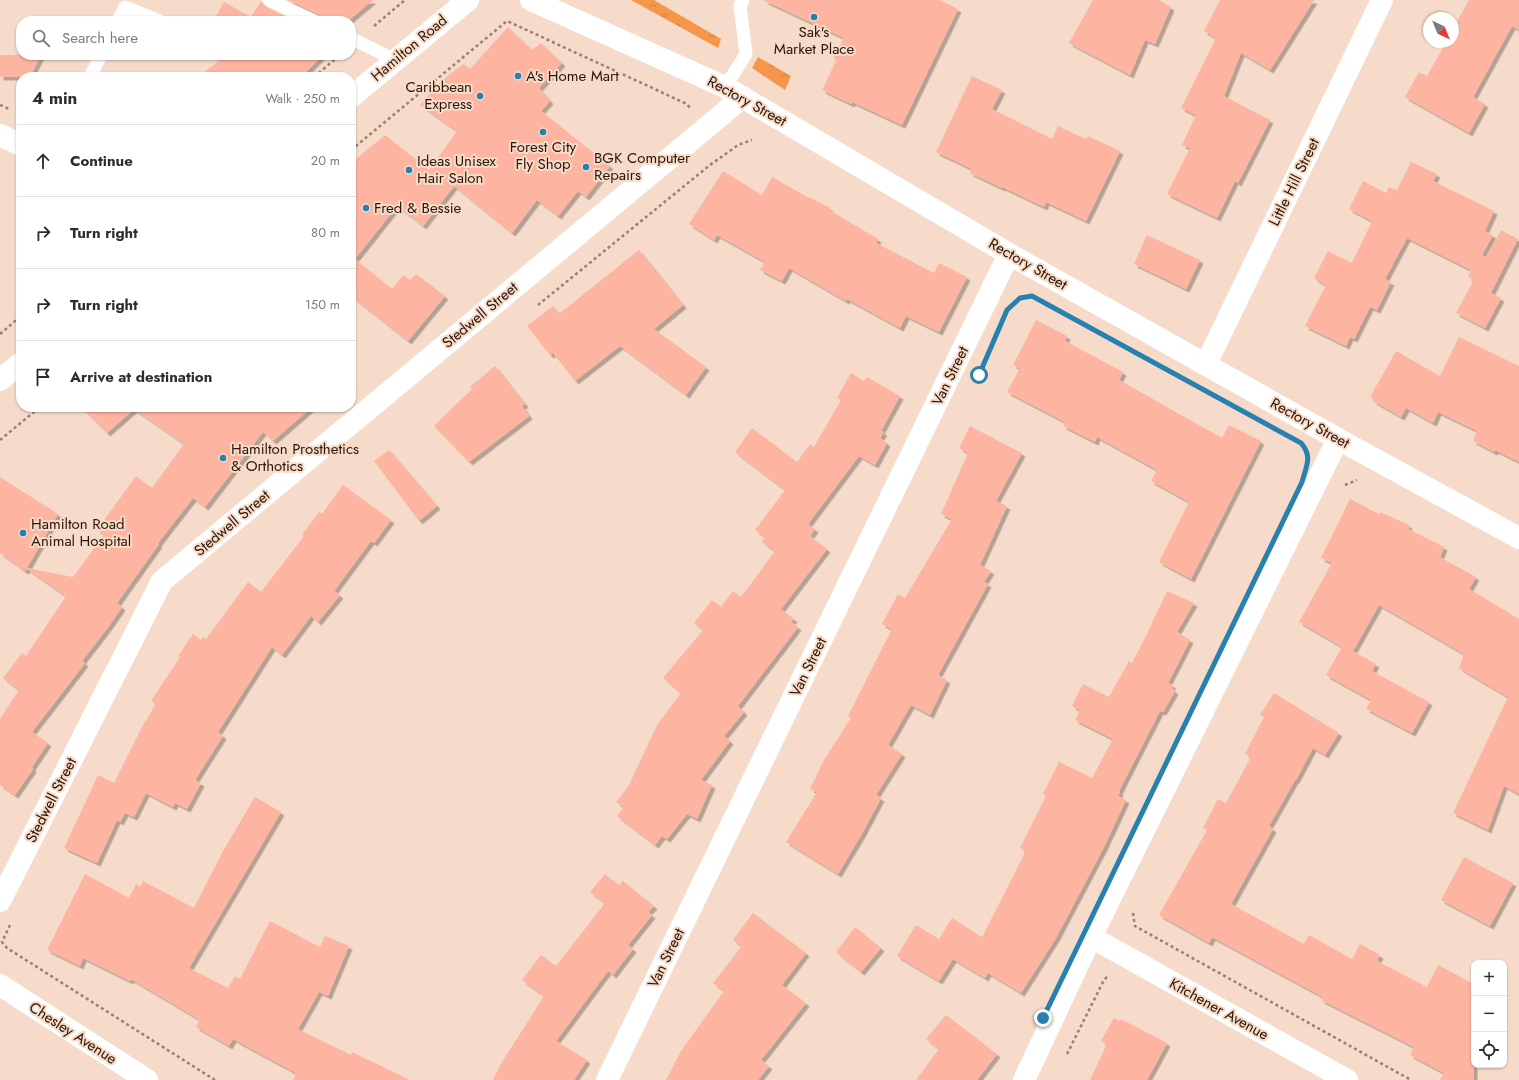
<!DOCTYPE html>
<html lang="en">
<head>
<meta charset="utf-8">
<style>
	:root { --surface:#fff; --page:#f7f7f7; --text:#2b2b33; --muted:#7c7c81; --line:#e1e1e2 }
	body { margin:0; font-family:Jost,sans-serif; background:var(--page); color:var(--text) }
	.controls { position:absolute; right:12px; bottom:12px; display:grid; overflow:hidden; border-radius:8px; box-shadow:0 1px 3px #0004 }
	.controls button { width:36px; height:36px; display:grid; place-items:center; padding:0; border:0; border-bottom:1px solid var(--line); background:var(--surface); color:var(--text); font:20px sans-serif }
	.compass { position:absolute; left:1423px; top:12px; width:36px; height:36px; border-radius:50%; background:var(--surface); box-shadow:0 1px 3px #0004; rotate:137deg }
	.stop { position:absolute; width:12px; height:12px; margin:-9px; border:3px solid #2780ae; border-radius:50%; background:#fff }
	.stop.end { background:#2780ae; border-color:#fff; box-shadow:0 1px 4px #0008 }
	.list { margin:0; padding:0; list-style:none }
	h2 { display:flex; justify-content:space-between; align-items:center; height:52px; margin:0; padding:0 16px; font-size:17px }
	h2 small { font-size:13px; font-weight:400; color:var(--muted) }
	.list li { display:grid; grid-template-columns:26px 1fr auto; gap:12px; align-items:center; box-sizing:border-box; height:72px; padding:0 16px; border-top:1px solid var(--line) }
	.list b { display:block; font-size:15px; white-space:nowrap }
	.list em { font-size:13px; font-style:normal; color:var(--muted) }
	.icon { flex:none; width:22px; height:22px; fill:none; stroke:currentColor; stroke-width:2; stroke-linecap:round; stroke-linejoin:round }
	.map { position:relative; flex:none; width:1519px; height:1080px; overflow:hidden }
	.search { position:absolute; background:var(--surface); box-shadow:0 1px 3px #0004; left:16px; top:16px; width:340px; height:44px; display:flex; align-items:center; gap:10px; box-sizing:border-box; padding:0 14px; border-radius:16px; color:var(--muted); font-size:15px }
	.panel { position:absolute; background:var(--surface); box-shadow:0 1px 3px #0004; left:16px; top:72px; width:340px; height:340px; border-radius:16px }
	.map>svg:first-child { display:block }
</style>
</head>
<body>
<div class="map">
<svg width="1519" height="1080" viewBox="0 0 1519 1080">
	<defs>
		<pattern id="grass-tufts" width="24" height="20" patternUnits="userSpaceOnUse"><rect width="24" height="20" fill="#f6964b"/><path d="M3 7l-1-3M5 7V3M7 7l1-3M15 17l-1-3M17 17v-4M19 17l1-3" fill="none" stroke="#d38040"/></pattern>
		<filter id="shadow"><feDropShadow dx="3.5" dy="3.5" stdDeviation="0" flood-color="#0004"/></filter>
	</defs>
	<rect width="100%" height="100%" fill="#f6dbca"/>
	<g fill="url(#grass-tufts)">
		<path d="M 631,0 L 654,0 L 721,39 L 718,48 Z"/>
		<path d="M 758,57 L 791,76 L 785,90 L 752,68 Z"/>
	</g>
	<g fill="#fdb5a1" filter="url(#shadow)">
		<path d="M 288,0 L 373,0 L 348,21 L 322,21 L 321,17 L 317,14 Z"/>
		<path d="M 763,0 L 939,0 L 958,9 L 902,125 L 852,102 L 851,104 L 822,90 L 836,61 L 834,57 L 844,38 Z"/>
		<path d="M 1093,0 L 1159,0 L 1171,7 L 1155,44 L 1145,40 L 1130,75 L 1069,43 Z"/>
		<path d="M 1220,0 L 1314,0 L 1270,70 L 1241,53 L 1224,96 L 1270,120 L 1238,183 L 1235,181 L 1217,218 L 1167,194 L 1190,148 L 1182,145 L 1196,115 L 1181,108 L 1216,38 L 1204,31 Z"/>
		<path d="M 1469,0 L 1519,0 L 1519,30 L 1512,26 L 1473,97 L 1485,104 L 1469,133 L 1405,97 L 1419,72 L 1427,76 L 1446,42 L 1453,42 L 1453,29 Z"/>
		<path d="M 261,1 L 266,7 L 295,21 L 213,21 L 224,2 L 251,17 Z"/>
		<path d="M 508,27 L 532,50 L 541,43 L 562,63 L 539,88 L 550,101 L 541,111 L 610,166 L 586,197 L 578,191 L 558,216 L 537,200 L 512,233 L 454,186 L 423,226 L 397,206 L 355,259 L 392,289 L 403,275 L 410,280 L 416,274 L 445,296 L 408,341 L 351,296 L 351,163 L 385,135 L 429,170 L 457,131 L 420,105 L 439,83 L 463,64 L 470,69 Z"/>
		<path d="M 0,55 L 41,55 L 30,77 L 0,77 Z"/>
		<path d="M 226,55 L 323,55 L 301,77 L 198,77 Z"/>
		<path d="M 972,76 L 1002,90 L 992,109 L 1052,139 L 1058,126 L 1086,139 L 1088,136 L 1120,151 L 1086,221 L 1046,202 L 1044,207 L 1002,187 L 1002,188 L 970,173 L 972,169 L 936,152 Z"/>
		<path d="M 1411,162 L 1437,174 L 1433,181 L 1494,211 L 1485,231 L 1493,235 L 1482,255 L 1486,257 L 1501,230 L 1518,239 L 1491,293 L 1501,298 L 1485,328 L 1456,313 L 1474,280 L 1468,277 L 1471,270 L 1407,238 L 1385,279 L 1391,282 L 1377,310 L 1370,307 L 1354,339 L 1350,337 L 1346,346 L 1305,326 L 1326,285 L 1314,278 L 1328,251 L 1352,263 L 1372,221 L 1349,209 L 1363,181 L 1386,193 L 1389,187 L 1397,190 Z"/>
		<path d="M 723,171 L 762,195 L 772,177 L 809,198 L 809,197 L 830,208 L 829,210 L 878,239 L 876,243 L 934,273 L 939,263 L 967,277 L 939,332 L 906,316 L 900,328 L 847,299 L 846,301 L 789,268 L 782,281 L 760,270 L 765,262 L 717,235 L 714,240 L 689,224 Z"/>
		<path d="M 1147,235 L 1200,260 L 1186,289 L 1134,264 Z"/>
		<path d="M 639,250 L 683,305 L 654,329 L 706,367 L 686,395 L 620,346 L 575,381 L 553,353 L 550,355 L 527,326 L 553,306 L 559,314 Z"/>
		<path d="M 1036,320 L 1067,336 L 1065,341 L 1123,372 L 1119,380 L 1222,438 L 1229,425 L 1261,441 L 1191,579 L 1159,562 L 1189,502 L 1151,481 L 1157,470 L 1097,437 L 1095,442 L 1063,426 L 1065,422 L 1007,392 L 1020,368 L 1013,365 Z"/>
		<path d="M 1459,337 L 1519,366 L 1519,462 L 1495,450 L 1494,452 L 1473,441 L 1477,431 L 1438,412 L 1433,423 L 1406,408 L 1401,417 L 1373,401 L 1374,399 L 1370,397 L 1396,351 L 1440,376 Z"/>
		<path d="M 495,366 L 525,404 L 522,406 L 529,416 L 469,462 L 434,426 L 472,389 L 470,387 Z"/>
		<path d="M 851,373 L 864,381 L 867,377 L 900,396 L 881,431 L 884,432 L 880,438 L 887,443 L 875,465 L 859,456 L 808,524 L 815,529 L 810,536 L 827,549 L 781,609 L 794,619 L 791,622 L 798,627 L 738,706 L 744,712 L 724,736 L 730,741 L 701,780 L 712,785 L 697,819 L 687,814 L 667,839 L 662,836 L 655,845 L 617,816 L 624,807 L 616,802 L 628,787 L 657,725 L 681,693 L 663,678 L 703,630 L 694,623 L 712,600 L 721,607 L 733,591 L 741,597 L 775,551 L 762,542 L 765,537 L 755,530 L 785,490 L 735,452 L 752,428 L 797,462 L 810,444 L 814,447 L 841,400 L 837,398 Z"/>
		<path d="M 81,407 L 312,407 L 273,441 L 263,432 L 205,507 L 193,498 L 158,543 L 159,544 L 117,603 L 122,607 L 109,626 L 82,661 L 85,663 L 32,732 L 48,743 L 32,767 L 33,769 L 15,795 L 0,785 L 0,719 L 19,690 L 3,678 L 22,653 L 26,656 L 66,596 L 27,569 L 25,571 L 0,553 L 0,477 L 58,514 L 27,568 L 73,577 L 104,535 L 97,530 L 136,476 L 152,488 L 184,444 L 134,409 L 107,433 Z"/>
		<path d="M 970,426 L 1022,453 L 996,501 L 1007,506 L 980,565 L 991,571 L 984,582 L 988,584 L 938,675 L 947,680 L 930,715 L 911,705 L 888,745 L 902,754 L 876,795 L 881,798 L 863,832 L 838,874 L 786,842 L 817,792 L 810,789 L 824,760 L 851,718 L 848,716 L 892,629 L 882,624 L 898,594 L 905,598 L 952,519 L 941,514 L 968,453 L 959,448 Z"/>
		<path d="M 389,450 L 437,506 L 419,521 L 374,461 Z"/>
		<path d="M 343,485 L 391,520 L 374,543 L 371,541 L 334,591 L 340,595 L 318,622 L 311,616 L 282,655 L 272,647 L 218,732 L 223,736 L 195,780 L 201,783 L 187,809 L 175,803 L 173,807 L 146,793 L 134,817 L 125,813 L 120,822 L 117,820 L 97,863 L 64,848 L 98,775 L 114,783 L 142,727 L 156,704 L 151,701 L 180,657 L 178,656 L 193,634 L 201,640 L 203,637 L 206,639 L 248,582 L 261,592 L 304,536 L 302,535 L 319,512 L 322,514 Z"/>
		<path d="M 1350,499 L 1379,514 L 1380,512 L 1409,525 L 1408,529 L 1444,547 L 1440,557 L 1476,577 L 1469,589 L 1519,619 L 1519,794 L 1504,786 L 1488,830 L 1453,813 L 1508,697 L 1459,668 L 1464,654 L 1379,605 L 1353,651 L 1376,664 L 1372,671 L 1429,702 L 1412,733 L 1366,709 L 1371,700 L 1326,675 L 1342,647 L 1299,622 L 1332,563 L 1321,558 Z"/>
		<path d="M 1167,591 L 1194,603 L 1177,632 L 1190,640 L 1168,683 L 1173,685 L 1171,688 L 1175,691 L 1163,712 L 1160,711 L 1119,791 L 1120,792 L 1118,796 L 1126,800 L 1104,847 L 1056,938 L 1021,993 L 988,973 L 985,978 L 953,959 L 939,981 L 897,956 L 916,925 L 939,939 L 952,918 L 982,937 L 1026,851 L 1020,848 L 1046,796 L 1043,794 L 1059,762 L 1092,778 L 1113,739 L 1075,720 L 1080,710 L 1072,706 L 1083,684 L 1109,697 L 1129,661 L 1132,663 L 1146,636 Z"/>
		<path d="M 1274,693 L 1339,733 L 1325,755 L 1313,748 L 1296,780 L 1295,780 L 1269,826 L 1273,829 L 1231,904 L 1304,944 L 1309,935 L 1352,959 L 1360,944 L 1380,955 L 1377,961 L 1427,987 L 1438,965 L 1474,984 L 1474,1080 L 1440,1080 L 1444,1073 L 1410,1055 L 1414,1047 L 1321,1000 L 1323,997 L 1212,937 L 1209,943 L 1159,915 L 1207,830 L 1203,828 L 1218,799 L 1226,803 L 1251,757 L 1245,754 L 1264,717 L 1260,715 Z"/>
		<path d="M 255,797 L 281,812 L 189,968 L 228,988 L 235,976 L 240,979 L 270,921 L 320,947 L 325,936 L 349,946 L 328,996 L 319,992 L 298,1029 L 351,1055 L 352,1052 L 410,1080 L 293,1080 L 296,1073 L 233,1039 L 229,1046 L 196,1027 L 200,1020 L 131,979 L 130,981 L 83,958 L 80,966 L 47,950 L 85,874 L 129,898 L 136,884 L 140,887 L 143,881 L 194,908 L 223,851 Z"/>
		<path d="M 1464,857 L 1513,883 L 1490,926 L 1441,900 Z"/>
		<path d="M 605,874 L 619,885 L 623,881 L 654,906 L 648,912 L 652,915 L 628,945 L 633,949 L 613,975 L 608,971 L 556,1041 L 587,1060 L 574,1080 L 493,1080 L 502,1062 L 544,996 L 522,980 L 541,955 L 556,966 L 605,903 L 590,892 Z"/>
		<path d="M 753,913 L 806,953 L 782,985 L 806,1003 L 761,1060 L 769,1066 L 758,1080 L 666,1080 L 681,1051 L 724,991 L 713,983 L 742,946 L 733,940 Z"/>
		<path d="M 855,927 L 881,948 L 861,972 L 836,952 Z"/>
		<path d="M 946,1015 L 997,1054 L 977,1080 L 916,1080 L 939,1049 L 926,1039 Z"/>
		<path d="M 1114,1018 L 1120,1021 L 1121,1019 L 1167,1043 L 1147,1080 L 1090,1080 L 1107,1044 L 1101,1041 Z"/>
	</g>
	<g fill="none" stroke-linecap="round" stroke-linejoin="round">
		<g stroke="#987f6e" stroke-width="2.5" stroke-dasharray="3 3" stroke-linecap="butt">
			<path d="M 374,26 L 405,0"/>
			<path d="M 314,77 L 340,55"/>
			<path d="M 0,105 L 9,109"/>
			<path d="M 351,150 L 507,21 L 687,104 L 690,108"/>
			<path d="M 1015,304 L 1020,298 L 1032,296"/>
			<path d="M 538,305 L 710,165 L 738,145 L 752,140"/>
			<path d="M 0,334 L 21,316"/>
			<path d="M 0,440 L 40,407"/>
			<path d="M 1345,485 L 1357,480"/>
			<path d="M 1133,913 L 1135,926 L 1411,1080"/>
			<path d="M 10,925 L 2,942 L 7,948 L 215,1080"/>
			<path d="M 1067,1054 L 1104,980 L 1108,976"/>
		</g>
		<g stroke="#fff" stroke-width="13">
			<path d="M 269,0 L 314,21"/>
			<path d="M 118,21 L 125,7 L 160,21"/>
			<path d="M 351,38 L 395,60"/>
			<path d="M 90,77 L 101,55"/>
			<path d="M 725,87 L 746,54 L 740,6 L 743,0"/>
		</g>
		<g stroke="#fff" stroke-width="22">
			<path d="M 0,135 L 21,145"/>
			<path d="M 1206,364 L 1382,0"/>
			<path d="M 0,901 L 162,581 L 743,97"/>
			<path d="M 1091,937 L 1347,1080"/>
			<path d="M 0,985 L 147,1080"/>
			<path d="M 607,1080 L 1009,254"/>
			<path d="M 1024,1080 L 1091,937 L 1338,439"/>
		</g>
		<g stroke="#fff" stroke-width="22">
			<path d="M 531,0 L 725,87 L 1009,254 L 1338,439 L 1519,538"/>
			<path d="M 351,97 L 468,0"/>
			<path d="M 0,380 L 21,363"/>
		</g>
	</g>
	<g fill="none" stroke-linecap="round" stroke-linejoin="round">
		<path stroke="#2780ae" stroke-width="5" d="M 979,375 L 1007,310 L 1020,298 L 1032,296 L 1301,443 C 1313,456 1306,467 1302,482 L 1043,1018"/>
	</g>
	<g fill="#2780ae" stroke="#f6dbca" stroke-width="1.5">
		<circle cx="814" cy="17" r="4"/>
		<circle cx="518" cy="76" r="4"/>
		<circle cx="480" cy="96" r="4"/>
		<circle cx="543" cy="132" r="4"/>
		<circle cx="586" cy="167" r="4"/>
		<circle cx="409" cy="170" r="4"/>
		<circle cx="366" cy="208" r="4"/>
		<circle cx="223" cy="458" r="4"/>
		<circle cx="23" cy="533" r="4"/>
	</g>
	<g text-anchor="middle" stroke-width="4" stroke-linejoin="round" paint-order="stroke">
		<g font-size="15" fill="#2c1504" stroke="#f6dbca" text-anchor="start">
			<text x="814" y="37" text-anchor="middle">Sak's<tspan x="814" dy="17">Market Place</tspan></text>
			<text x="526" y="81">A's Home Mart</text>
			<text x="472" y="92" text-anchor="end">Caribbean<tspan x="472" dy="17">Express</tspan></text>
			<text x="543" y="152" text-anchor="middle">Forest City<tspan x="543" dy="17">Fly Shop</tspan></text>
			<text x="594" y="163">BGK Computer<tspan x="594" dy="17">Repairs</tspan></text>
			<text x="417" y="166">Ideas Unisex<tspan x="417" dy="17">Hair Salon</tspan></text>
			<text x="374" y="213">Fred &amp; Bessie</text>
			<text x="231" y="454">Hamilton Prosthetics<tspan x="231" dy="17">&amp; Orthotics</tspan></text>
			<text x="31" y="529">Hamilton Road<tspan x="31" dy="17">Animal Hospital</tspan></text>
		</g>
		<g font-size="15" fill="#2c1504" stroke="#f6dbca">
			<text transform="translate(409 48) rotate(-40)" y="5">Hamilton Road</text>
			<text transform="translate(747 101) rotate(29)" y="5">Rectory Street</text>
			<text transform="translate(1294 182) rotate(-64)" y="5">Little Hill Street</text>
			<text transform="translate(1028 264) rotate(30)" y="5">Rectory Street</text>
			<text transform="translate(480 315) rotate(-40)" y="5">Stedwell Street</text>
			<text transform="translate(950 376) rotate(-64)" y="5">Van Street</text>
			<text transform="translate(1310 423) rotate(29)" y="5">Rectory Street</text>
			<text transform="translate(232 523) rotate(-40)" y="5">Stedwell Street</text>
			<text transform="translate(808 667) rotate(-64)" y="5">Van Street</text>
			<text transform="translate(51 800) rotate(-63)" y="5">Stedwell Street</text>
			<text transform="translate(666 958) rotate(-64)" y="5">Van Street</text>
			<text transform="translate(1219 1009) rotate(29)" y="5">Kitchener Avenue</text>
			<text transform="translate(73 1033) rotate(33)" y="5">Chesley Avenue</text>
		</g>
	</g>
</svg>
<div class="controls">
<button>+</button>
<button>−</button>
<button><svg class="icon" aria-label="locate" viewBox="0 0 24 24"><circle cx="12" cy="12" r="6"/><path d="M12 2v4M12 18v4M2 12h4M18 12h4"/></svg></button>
</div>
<svg class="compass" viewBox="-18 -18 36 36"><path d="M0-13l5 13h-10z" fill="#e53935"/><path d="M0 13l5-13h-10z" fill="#7c7c81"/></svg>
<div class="stop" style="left:979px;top:375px"></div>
<div class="stop end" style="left:1043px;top:1018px"></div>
<div class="search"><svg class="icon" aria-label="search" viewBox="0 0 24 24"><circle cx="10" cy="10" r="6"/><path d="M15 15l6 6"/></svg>Search here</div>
<section class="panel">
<h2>4 min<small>Walk · 250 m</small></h2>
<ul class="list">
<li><svg class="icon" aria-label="ahead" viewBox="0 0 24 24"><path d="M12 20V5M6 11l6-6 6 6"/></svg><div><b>Continue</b></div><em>20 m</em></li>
<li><svg class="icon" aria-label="right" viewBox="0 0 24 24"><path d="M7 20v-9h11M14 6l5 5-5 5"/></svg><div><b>Turn right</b></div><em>80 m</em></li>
<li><svg class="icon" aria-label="right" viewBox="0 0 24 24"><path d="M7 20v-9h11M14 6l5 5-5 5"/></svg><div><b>Turn right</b></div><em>150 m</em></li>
<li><svg class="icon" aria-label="arrive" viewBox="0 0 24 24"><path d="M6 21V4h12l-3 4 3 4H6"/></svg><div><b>Arrive at destination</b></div></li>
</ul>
</section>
</div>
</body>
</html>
